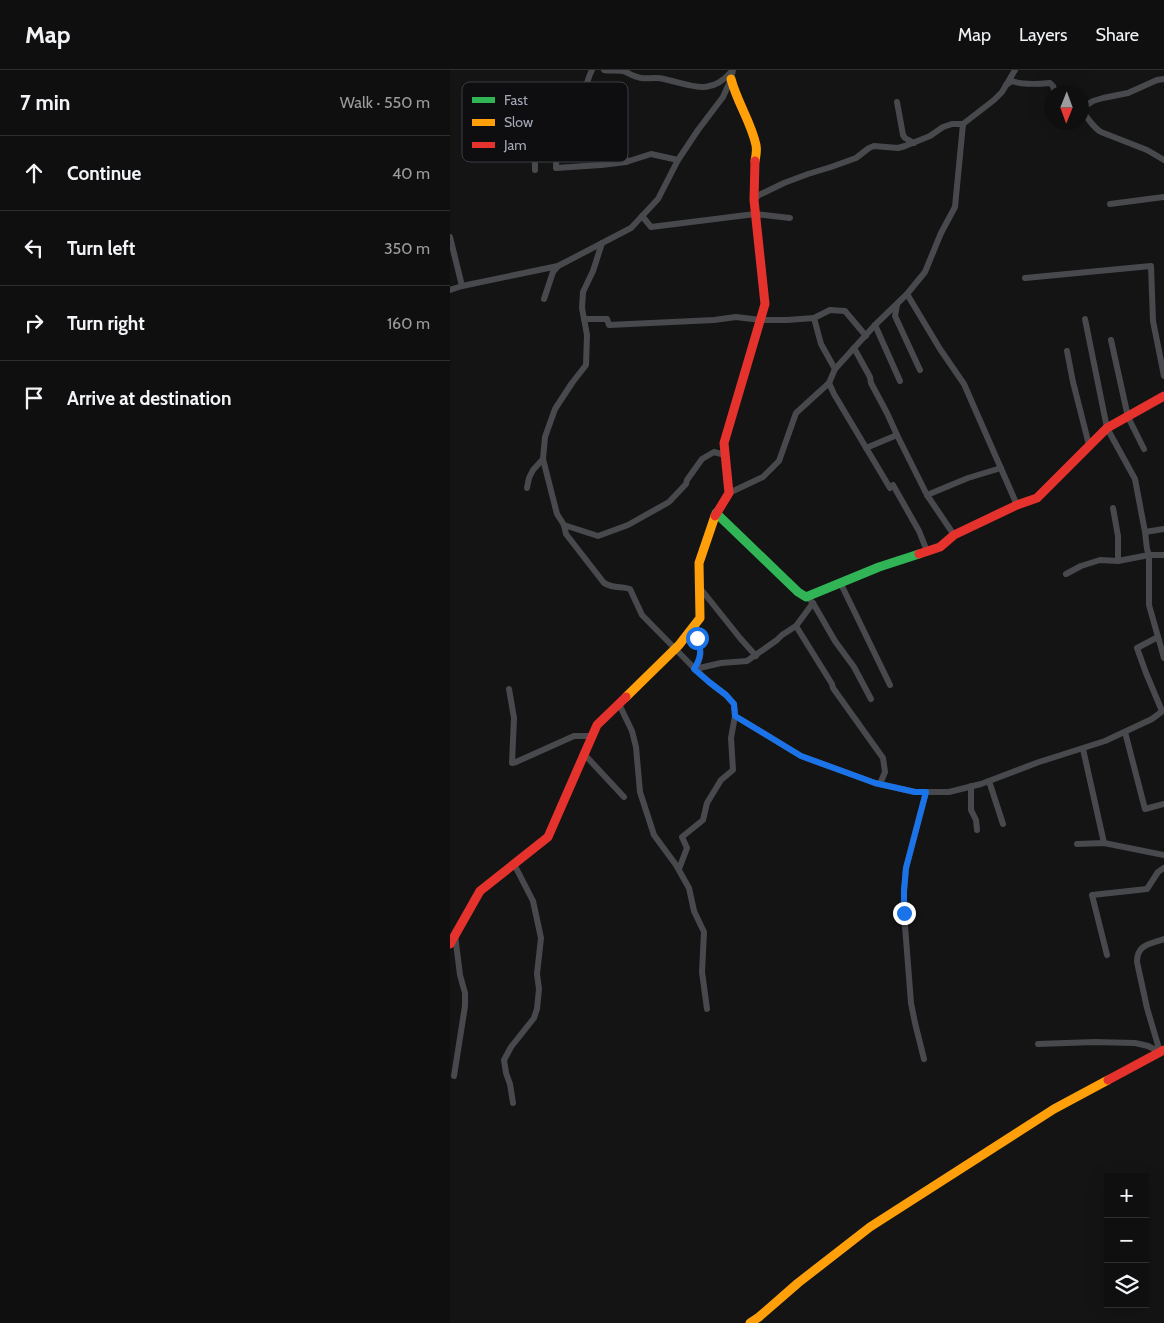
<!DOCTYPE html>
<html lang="en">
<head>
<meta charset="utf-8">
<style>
	:root { --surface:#0f0f0f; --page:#1d1d1d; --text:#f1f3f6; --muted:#9b9c9e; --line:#2f2f2f }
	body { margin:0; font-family:Cabin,sans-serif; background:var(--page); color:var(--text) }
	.controls { position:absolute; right:15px; bottom:15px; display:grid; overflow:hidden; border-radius:0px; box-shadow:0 5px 20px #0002 }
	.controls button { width:45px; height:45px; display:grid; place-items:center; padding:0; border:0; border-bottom:1px solid var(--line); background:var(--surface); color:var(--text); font:25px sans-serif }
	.compass { position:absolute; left:594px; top:15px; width:45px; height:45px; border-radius:50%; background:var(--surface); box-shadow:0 5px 20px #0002; rotate:181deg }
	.stop { position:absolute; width:15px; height:15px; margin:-11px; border:4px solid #1a73e8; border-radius:50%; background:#fff }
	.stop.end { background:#1a73e8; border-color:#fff; box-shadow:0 1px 5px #0008 }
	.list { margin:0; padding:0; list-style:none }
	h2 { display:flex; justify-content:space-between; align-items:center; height:65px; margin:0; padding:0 20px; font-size:21px }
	h2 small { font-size:16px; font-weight:400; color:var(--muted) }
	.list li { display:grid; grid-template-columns:32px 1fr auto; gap:15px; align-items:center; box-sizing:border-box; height:75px; padding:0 20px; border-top:1px solid var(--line) }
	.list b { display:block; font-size:19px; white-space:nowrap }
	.list em { font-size:16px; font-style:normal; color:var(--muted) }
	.icon { flex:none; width:28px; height:28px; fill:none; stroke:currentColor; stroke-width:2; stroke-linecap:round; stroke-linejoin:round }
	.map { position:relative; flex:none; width:714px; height:1253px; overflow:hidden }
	header { display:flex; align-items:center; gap:30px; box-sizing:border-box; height:70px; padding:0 25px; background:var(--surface); border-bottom:1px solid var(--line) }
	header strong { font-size:24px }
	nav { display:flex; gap:28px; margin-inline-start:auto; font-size:18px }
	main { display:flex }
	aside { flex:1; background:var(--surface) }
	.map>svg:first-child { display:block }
</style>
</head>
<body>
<header>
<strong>Map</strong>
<nav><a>Map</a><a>Layers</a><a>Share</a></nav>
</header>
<main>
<aside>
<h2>7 min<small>Walk · 550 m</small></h2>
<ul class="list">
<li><svg class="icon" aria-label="ahead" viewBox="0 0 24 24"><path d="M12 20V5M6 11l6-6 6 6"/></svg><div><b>Continue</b></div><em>40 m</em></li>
<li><svg class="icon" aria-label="left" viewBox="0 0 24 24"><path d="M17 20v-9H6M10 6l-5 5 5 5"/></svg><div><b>Turn left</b></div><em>350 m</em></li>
<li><svg class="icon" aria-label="right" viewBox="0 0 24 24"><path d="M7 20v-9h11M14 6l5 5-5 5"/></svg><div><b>Turn right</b></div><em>160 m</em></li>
<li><svg class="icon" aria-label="arrive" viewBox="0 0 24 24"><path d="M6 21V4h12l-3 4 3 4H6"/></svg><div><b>Arrive at destination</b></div></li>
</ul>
</aside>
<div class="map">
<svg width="714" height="1253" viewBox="0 0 714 1253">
	<rect width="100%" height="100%" fill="#141414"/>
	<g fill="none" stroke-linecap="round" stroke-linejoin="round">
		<g stroke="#48494d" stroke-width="6">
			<path d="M 142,0 C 137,10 129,38 134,49 L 159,48 L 174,50 L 173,73 L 176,92 L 201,84 L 228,90"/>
			<path d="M 154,0 C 159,1 169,0 173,1 C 179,3 184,7 191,8 C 199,9 207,7 214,9 C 242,15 260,27 282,1"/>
			<path d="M 556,15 L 562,11 C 572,15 589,14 600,13 L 603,16 L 605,22"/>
			<path d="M 447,32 L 453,65 L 455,68 L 464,73"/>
			<path d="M 632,38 L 643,31 L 653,28 L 678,23 L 707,10 L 714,9"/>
			<path d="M 632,42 C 639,48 642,57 651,62 L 697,80 L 714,90"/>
			<path d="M 132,45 L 113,46 L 107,48 L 106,98 L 151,95 L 176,92"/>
			<path d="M 85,100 L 84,59 L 96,55 L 107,48"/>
			<path d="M 304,130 L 309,125 L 334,113 L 358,104 L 381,97 L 406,88 L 419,78 L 424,76 L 448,78 L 455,76 L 480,66 L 493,57 L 502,54 L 513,54 L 544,30 L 552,22 L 565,0"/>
			<path d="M 660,134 L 714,127"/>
			<path d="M 192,146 L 201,157 L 305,144 L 340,148"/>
			<path d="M 0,167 L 12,216"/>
			<path d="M 575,208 L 701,196 L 703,251 L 714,306"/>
			<path d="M 0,220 L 12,216 L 108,196 L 181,158 L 208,129 L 228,90 L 248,60 L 273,27 L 281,9 L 283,0"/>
			<path d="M 457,224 L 490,279 L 514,314 L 567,435"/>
			<path d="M 94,229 L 103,202 L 108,196"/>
			<path d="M 447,235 L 445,246 L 470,300"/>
			<path d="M 364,248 L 371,274 L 385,299"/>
			<path d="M 134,249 L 157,249 L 159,255 L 264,250 L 286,247 L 311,250 L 337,250 L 364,248 L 380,240 L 395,241 L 416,266"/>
			<path d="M 635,249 L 657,358 L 685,409 L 695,462 L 697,479 L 699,485 L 699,535 L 714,588"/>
			<path d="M 425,255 L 450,311"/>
			<path d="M 661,270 L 678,347 L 694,379"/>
			<path d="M 404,278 L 420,307 L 421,313 L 437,343 L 447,365 L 416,378"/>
			<path d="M 617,281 L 623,312 L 639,375"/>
			<path d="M 379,313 L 384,324 L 440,418"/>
			<path d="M 447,365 L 477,425 L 504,465"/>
			<path d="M 93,389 L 107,444 L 114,455 L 148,466 L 178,455 L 219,432 L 236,414 L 237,410 L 252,389 L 264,382 L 275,385"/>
			<path d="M 443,415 L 469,461 L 477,481"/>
			<path d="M 77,418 L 79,408 L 83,400 L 93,389 L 95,367 L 105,339 L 122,313 L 136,295 L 137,265 L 132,238 L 133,222 L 143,201 L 152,173"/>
			<path d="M 279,423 L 313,407 L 329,391 L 346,343 L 379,313 L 385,299 L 425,255 L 457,224 L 475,202 L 491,163 L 505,137 L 513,54"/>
			<path d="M 477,425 L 518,408 L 551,398"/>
			<path d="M 663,438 L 668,466 L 668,491"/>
			<path d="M 114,455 L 116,464 L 154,513 C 165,519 170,516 180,519 L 192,545 L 245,599 L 259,612 L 276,625 L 284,634 L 285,646 L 281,668 L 283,700 L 271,710 L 257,733 L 253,750 L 232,767 L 237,778 L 229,799"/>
			<path d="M 695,462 L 714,459"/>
			<path d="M 616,504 L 631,496 L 650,490 L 668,491 L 699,485 L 714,485"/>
			<path d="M 390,512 L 440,615"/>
			<path d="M 250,518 L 290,568 L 306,586"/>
			<path d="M 361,531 L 363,533 L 385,571 L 404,597 L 421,629"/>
			<path d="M 244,556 C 246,576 257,578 245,599 L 271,593 L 297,591 L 327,570 L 332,565 L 346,556 L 363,533"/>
			<path d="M 346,556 L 382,614 L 383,618 L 433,688 L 435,702 L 430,714"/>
			<path d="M 708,567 L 687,578 L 696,603 L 712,641"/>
			<path d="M 59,619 L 64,648 L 62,693 L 66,692 L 124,666 L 142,666"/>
			<path d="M 169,634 L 182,661 L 186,677 L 190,722 L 204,765 L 226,795 L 239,818 L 244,841 L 254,862 L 252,902 L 257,939"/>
			<path d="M 285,646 L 351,686 L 425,713 L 465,722 L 499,722 L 531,714 L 589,692 L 655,671 L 702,649 L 714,640"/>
			<path d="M 675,662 L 695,739 L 714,734"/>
			<path d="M 633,679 L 654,773"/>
			<path d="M 134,684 L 174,727"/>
			<path d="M 539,711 L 553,754"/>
			<path d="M 521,716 L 521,740 L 526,750 L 527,760"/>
			<path d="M 627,774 L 654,773 L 714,785"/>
			<path d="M 657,885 L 642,825 L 697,819 L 708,802 L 714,798"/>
			<path d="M 588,974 L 644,972 L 685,973 L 698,976 L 710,982 L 697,938 L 687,892 C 687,874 700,874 714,869"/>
			<path d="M 474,989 L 465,953 L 461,933 L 454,843 L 454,821 L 456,798 L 476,722"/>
			<path d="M 4,1006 L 15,936 L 15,923 L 10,905 L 5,865"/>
			<path d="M 63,1033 L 60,1014 L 56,1003 L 54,990 L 61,977 L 84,948 L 87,939 L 89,919 L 87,904 L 91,868 L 83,831 L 64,794"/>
		</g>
		<path stroke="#30b455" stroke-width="9" d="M 266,443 L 348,522 L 356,527 L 429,497 L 469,484"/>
		<g stroke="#ff9f0a" stroke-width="9">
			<path d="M 281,9 C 287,32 301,52 306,75 C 307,80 306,86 305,91"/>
			<path d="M 176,627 L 229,575 L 250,548 L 249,493 L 265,446"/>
			<path d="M 300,1253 L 309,1247 L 348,1213 L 420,1157 L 604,1039 L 658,1010"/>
		</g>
		<g stroke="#e5322d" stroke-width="9">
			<path d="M 265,446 L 279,423 L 274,373 L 315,234 L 304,130 L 305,91"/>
			<path d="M 469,484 L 490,477 L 504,465 L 567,435 L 587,428 L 657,358 L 714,326"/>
			<path d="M 0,874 L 30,821 L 98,767 L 147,655 L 176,627"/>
			<path d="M 658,1010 L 714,980"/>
		</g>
	</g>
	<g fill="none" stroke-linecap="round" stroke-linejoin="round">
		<path stroke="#1a73e8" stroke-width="6" d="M 247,568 C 252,580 251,588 244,599 L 259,612 L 276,625 L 284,634 L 285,646 L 351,686 L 425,713 L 465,722 L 476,722 L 456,798 L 454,821 L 454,843"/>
	</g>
	<rect x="12" y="12" width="166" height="80" rx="8" fill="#0e0e10" stroke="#3b3c42" stroke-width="1"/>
	<rect x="22" y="27" width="23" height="6" fill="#30b455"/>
	<rect x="22" y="49" width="23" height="7" fill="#ff9f0a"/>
	<rect x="22" y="72" width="23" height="6" fill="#e5322d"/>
	<g font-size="14" fill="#a4a7b6">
		<text x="54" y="35">Fast</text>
		<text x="54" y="57">Slow</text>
		<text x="54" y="80">Jam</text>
	</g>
</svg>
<div class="controls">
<button>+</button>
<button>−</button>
<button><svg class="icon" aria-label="layers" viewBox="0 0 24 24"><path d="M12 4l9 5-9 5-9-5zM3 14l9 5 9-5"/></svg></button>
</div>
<svg class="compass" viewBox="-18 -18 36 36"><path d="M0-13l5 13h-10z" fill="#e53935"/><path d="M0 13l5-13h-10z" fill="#9b9c9e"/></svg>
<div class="stop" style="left:247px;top:568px"></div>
<div class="stop end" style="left:454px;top:843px"></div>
</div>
</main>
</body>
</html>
